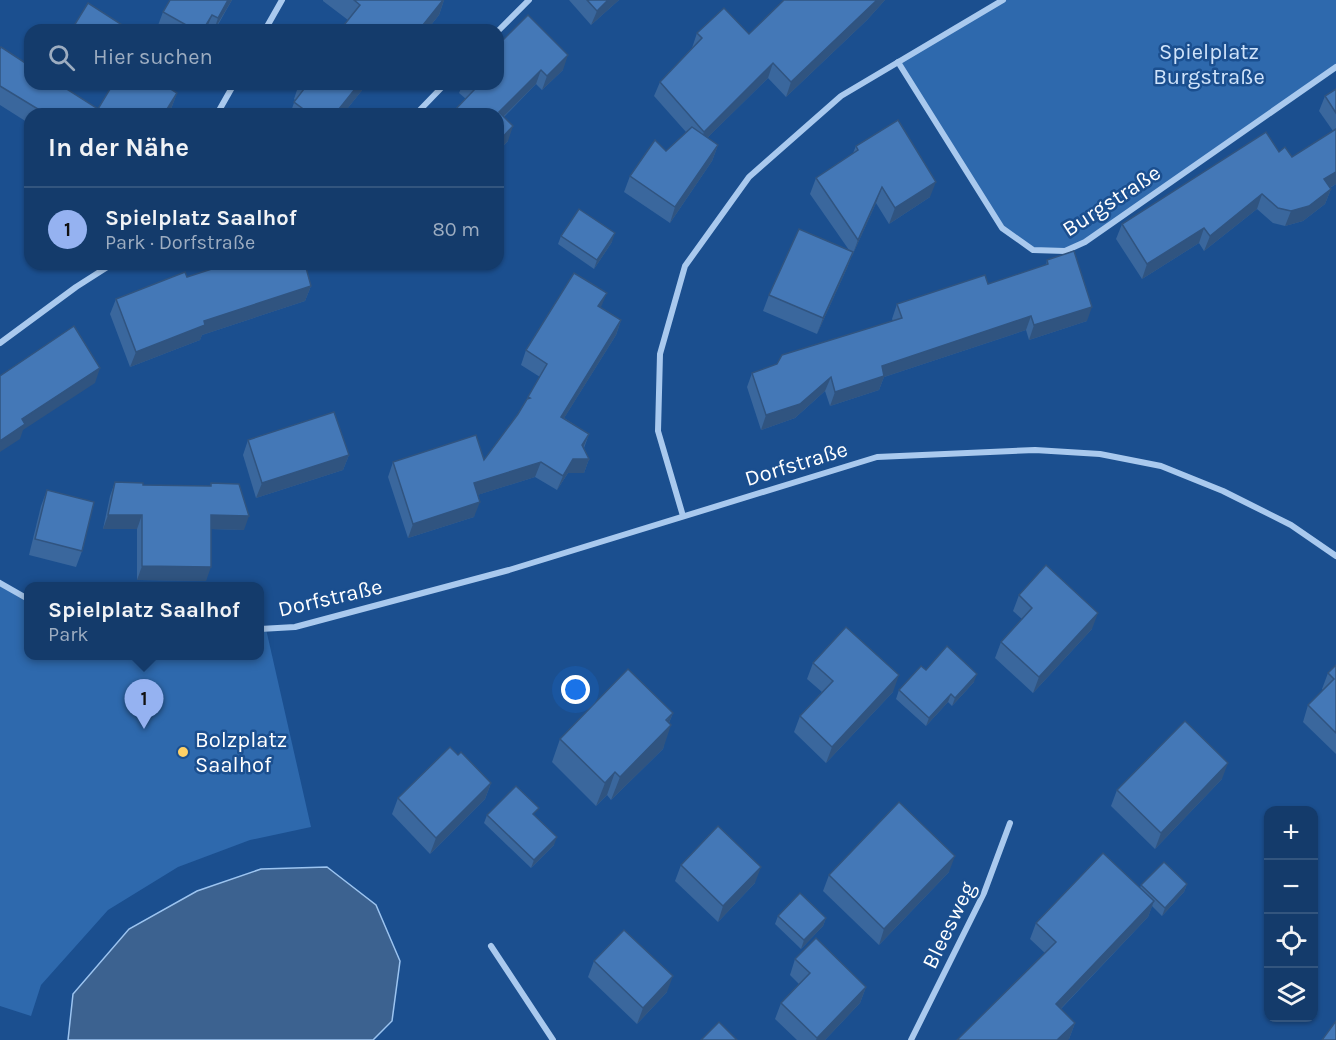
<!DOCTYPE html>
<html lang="de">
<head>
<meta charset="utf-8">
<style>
	:root { --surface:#143b6b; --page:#214673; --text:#f1f3f6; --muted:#9dadc1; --line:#33557e; --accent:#95b2f1 }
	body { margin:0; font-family:Karla,sans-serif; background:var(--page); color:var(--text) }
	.controls { position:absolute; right:18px; bottom:18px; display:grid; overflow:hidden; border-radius:12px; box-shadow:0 2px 4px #0004 }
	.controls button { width:54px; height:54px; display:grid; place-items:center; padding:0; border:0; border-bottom:2px solid var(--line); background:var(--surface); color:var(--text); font:30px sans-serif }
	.you { position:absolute; left:576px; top:690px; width:21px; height:21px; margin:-15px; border:4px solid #fff; border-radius:50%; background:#1a73e8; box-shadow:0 0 0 9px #1a73e833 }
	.badge { display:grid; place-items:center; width:39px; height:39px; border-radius:50%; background:var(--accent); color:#111; font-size:20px; font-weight:700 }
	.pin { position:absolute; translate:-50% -50px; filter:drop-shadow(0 2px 3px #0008) }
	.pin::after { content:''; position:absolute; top:32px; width:21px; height:18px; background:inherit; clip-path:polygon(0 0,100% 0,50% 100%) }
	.popup { position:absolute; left:24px; top:582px; width:240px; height:78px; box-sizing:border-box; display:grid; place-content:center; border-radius:12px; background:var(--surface); filter:drop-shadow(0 2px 4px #0005); font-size:20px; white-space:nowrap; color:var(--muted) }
	.popup b { font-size:22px; color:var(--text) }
	.popup::after { content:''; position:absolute; left:50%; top:100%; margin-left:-12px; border:12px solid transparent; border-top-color:var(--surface) }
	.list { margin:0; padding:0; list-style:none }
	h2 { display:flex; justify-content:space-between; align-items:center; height:78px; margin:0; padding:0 24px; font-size:26px }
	h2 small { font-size:20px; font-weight:400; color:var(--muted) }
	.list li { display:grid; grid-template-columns:39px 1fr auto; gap:18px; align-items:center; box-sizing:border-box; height:84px; padding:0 24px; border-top:2px solid var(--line) }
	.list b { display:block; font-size:22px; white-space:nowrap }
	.list p { margin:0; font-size:20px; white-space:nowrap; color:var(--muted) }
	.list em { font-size:20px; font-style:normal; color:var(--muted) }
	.icon { flex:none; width:33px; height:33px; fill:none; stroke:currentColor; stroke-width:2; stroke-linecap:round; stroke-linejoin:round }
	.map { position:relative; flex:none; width:1336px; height:1040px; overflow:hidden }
	.search { position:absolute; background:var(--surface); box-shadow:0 2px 4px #0004; left:24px; top:24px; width:480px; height:66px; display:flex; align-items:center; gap:15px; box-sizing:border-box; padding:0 21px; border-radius:18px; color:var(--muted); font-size:22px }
	.panel { position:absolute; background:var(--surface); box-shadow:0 2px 4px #0004; left:24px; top:108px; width:480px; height:162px; border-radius:18px }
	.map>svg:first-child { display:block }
</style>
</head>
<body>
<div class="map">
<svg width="1336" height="1040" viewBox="0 0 1336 1040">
	<rect width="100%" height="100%" fill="#1b4f8f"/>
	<g fill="#2e69ad">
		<path d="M 1003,0 L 1336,0 L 1336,67 L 1085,242 L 1065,251 L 1033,250 L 1002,228 L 898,62 Z"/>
		<path d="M 0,583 L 28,599 L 28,656 L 260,656 L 260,629 L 266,629 L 311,827 L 250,840 L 178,867 L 108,910 L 41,985 L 31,1016 L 0,1006 Z"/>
	</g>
	<path fill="#3c6290" stroke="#9cc4f0" stroke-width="1.5" d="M 327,867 L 376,905 L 400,961 L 392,1021 L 373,1040 L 68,1040 L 73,994 L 129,929 L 197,891 L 261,869 Z"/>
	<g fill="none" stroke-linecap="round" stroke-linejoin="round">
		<g stroke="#a9c9ee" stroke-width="6">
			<path d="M 265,30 L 282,0"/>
			<path d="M 498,31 L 529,0"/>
			<path d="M 898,62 L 1002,228 L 1033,250 L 1065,251 L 1085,242 L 1336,67"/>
			<path d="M 217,114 L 234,84"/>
			<path d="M 416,114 L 445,84"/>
			<path d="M 0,343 L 76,287 L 112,264"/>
			<path d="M 683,516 L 658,431 L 660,354 L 685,266 L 749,177 L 841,96 L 1003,0"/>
			<path d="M 0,583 L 28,599"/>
			<path d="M 260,629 L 295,627 L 509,570 L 877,457 L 1035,450 L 1100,454 L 1161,466 L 1223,491 L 1291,525 L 1336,556"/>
			<path d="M 491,946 L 553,1040"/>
			<path d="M 911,1040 L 984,893 L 1010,823"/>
		</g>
	</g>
	<g fill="#3a679d">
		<path d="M 170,0 L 232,0 L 215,30 L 161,30 L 157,28 L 163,12 Z"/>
		<path d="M 323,0 L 444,0 L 439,15 L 427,30 L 340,30 L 348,20 L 323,1 Z"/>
		<path d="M 569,0 L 619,0 L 591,25 Z"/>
		<path d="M 784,0 L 885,0 L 867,20 L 786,97 L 768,78 L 707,138 L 718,145 L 712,161 L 670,223 L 624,192 L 630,176 L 666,151 L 686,132 L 654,96 L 660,82 L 692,48 L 697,33 L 749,34 Z"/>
		<path d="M 498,45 L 563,70 L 542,90 L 536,84 L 504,117 L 508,141 L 498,151 L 498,114 L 466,99 L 459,93 L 463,84 L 498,84 Z"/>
		<path d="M 0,49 L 30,84 L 98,109 L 177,93 L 171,109 L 168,114 L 30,114 L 30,124 L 0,105 Z"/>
		<path d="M 299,84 L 367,84 L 343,114 L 290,114 L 295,100 L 294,99 Z"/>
		<path d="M 1336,89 L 1336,184 L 1330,188 L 1331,189 L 1325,204 L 1303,221 L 1285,226 L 1273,223 L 1257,209 L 1204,251 L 1199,243 L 1142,279 L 1116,239 L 1122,224 L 1279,152 L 1292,157 L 1333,131 L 1319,111 L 1325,96 Z"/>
		<path d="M 856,146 L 930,197 L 889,224 L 876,203 L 852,256 L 852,255 L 847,268 L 817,334 L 763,311 L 769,295 L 849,250 L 810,194 L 816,178 L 853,153 Z"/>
		<path d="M 561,236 L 612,242 L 594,269 L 558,244 Z"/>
		<path d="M 1047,260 L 1087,321 L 1029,340 L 1026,330 L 884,377 L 879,390 L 830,406 L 825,391 L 795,418 L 761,430 L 747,387 L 752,373 L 777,364 L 893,321 L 892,319 L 897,304 L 988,284 L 1046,265 Z"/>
		<path d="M 187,277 L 311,286 L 305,301 L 202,335 L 200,340 L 130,367 L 110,314 L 116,299 Z"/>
		<path d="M 601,308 L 621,320 L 616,335 L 564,418 L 589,434 L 584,448 L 589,459 L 584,473 L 568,473 L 557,490 L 535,477 L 477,495 L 474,517 L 408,538 L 388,477 L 393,462 L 484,460 L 518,414 L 540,377 L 521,365 L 526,350 Z"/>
		<path d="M 248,440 L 349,455 L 343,470 L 256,498 L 243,455 Z"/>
		<path d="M 115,482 L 143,485 L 210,486 L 211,483 L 244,530 L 211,529 L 206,581 L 137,580 L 137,529 L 103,529 L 110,496 Z"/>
		<path d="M 47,490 L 82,551 L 76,567 L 29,555 L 41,506 Z"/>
		<path d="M 1019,595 L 1092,629 L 1033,693 L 995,658 L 1001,642 L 1022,619 L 1013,611 Z"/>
		<path d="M 813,663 L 893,692 L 826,763 L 794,732 L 800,716 L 822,692 L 807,679 Z"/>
		<path d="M 1336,665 L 1336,754 L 1303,722 L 1308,705 L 1323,690 L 1322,689 L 1328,673 Z"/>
		<path d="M 926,670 L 974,682 L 952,706 L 948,702 L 926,726 L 896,699 L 899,690 Z"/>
		<path d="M 673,713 L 669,723 L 663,749 L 611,800 L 607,795 L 596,806 L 552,762 L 560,739 Z"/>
		<path d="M 458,755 L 491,783 L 485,799 L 430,854 L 392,814 L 398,798 Z"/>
		<path d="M 1222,779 L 1155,849 L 1111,806 L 1117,790 Z"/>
		<path d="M 487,815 L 536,817 L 554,845 L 531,868 L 484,823 Z"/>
		<path d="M 681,865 L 755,883 L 718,922 L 675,881 Z"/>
		<path d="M 949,872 L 879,945 L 823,891 L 829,875 Z"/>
		<path d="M 1187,884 L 1184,892 L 1162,916 L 1152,906 L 1148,917 L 1061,1009 L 1075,1023 L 1069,1039 L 1045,953 L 1030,939 L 1036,923 L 1140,888 L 1141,885 Z"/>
		<path d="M 778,916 L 826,918 L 823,926 L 801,949 L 775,924 Z"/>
		<path d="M 795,959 L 866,987 L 860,1003 L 825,1040 L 797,1040 L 775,1019 L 781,1003 L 799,984 L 790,975 Z"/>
		<path d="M 594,961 L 667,992 L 637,1024 L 588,977 Z"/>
	</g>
	<g fill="#305480">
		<path d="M 228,0 L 232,0 L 214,30 L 218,18 Z"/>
		<path d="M 443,0 L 444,0 L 439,15 L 427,30 L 419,30 Z"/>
		<path d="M 608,0 L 619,0 L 591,25 L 597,11 Z"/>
		<path d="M 877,0 L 885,0 L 867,20 L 786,97 L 791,82 Z"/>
		<path d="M 212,15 L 206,30 L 203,30 Z"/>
		<path d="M 568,55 L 563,70 L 542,90 L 547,76 Z"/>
		<path d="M 773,63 L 768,78 L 699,146 L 704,132 Z"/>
		<path d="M 541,70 L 536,84 L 498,122 L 499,112 Z"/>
		<path d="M 359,84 L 367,84 L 343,114 L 335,114 Z"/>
		<path d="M 177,93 L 171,109 L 168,114 L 164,114 Z"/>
		<path d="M 513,126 L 508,141 L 498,151 L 498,142 Z"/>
		<path d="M 718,145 L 712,161 L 670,223 L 675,207 Z"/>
		<path d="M 1336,172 L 1336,184 L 1319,194 L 1324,179 Z"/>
		<path d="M 936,182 L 930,197 L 889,224 L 895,208 Z"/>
		<path d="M 882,187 L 876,203 L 852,256 L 858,240 Z"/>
		<path d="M 1331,189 L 1325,204 L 1303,221 L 1285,226 L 1291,211 Z"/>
		<path d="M 1262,194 L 1257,209 L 1204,251 L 1210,236 Z"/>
		<path d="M 1204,228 L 1199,243 L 1142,279 L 1147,264 Z"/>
		<path d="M 615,233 L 612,242 L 594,269 L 597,260 Z"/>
		<path d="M 853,252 L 847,268 L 817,334 L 823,318 Z"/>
		<path d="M 311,286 L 305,301 L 202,335 L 200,340 L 130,367 L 136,352 L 204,321 Z"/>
		<path d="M 607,293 L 601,307 L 593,320 L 598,306 Z"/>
		<path d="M 1092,307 L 1087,321 L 1029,340 L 1034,325 Z"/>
		<path d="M 1031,316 L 1026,330 L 884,377 L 879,390 L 830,406 L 835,392 L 882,366 Z"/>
		<path d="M 621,320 L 616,335 L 556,431 L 561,417 Z"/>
		<path d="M 100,368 L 95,383 L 23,430 L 20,439 L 0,452 L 0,441 L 22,419 Z"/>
		<path d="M 831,377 L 825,391 L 795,418 L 761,430 L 766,415 Z"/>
		<path d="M 589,434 L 583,448 L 582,445 Z"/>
		<path d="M 349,455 L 343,470 L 256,498 L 262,483 Z"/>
		<path d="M 573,459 L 589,459 L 584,473 L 568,473 L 557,490 L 563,476 Z"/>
		<path d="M 541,462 L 535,477 L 468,498 L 474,483 Z"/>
		<path d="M 480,502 L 474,517 L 408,538 L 413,524 Z"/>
		<path d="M 108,515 L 142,515 L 137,529 L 103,529 Z"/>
		<path d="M 211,515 L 249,516 L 244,530 L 206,529 Z"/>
		<path d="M 142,566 L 211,567 L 206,581 L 137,580 Z"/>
		<path d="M 1098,613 L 1092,629 L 1033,693 L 1039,677 Z"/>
		<path d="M 977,674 L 974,682 L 952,706 L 955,698 Z"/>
		<path d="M 899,675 L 893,692 L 826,763 L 832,747 Z"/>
		<path d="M 951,694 L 948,702 L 926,726 L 929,718 Z"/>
		<path d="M 673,713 L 666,730 L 671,725 L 663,749 L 611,800 L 620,777 Z"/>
		<path d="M 1228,763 L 1222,779 L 1155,849 L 1161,833 Z"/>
		<path d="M 615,772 L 607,795 L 596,806 L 605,783 Z"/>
		<path d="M 491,783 L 485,799 L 430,854 L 436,838 Z"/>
		<path d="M 557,837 L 554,845 L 531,868 L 534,860 Z"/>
		<path d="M 955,856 L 949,872 L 879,945 L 884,929 Z"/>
		<path d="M 761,867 L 755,883 L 718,922 L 723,906 Z"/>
		<path d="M 1187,884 L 1184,892 L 1162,916 L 1165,908 Z"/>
		<path d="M 1154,901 L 1148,917 L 1050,1020 L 1056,1004 Z"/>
		<path d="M 826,918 L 823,926 L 801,949 L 804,940 Z"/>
		<path d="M 673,976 L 667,992 L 637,1024 L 643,1008 Z"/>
		<path d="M 866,987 L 860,1003 L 825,1040 L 816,1040 L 817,1038 Z"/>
		<path d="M 1075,1023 L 1069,1039 L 1068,1040 L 1057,1040 Z"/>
	</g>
	<g fill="#4478b7" stroke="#305480" stroke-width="1.5">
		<path d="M 170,0 L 228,0 L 218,18 L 212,15 L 203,30 L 195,30 L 163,12 Z"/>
		<path d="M 354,0 L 443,0 L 419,30 L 340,30 L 360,5 Z"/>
		<path d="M 587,0 L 608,0 L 597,11 Z"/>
		<path d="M 784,0 L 877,0 L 791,82 L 773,63 L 704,132 L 660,82 L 702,38 L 697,33 L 724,8 L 749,34 Z"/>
		<path d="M 88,3 L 130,30 L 73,30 L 72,29 Z"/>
		<path d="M 528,15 L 568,55 L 547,76 L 541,70 L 499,112 L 513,126 L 498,142 L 498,114 L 451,114 L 475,89 L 470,84 L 498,84 L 498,45 Z"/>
		<path d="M 1,47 L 30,66 L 30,84 L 59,84 L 98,109 L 113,84 L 163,84 L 177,93 L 164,114 L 46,114 L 0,86 L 0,49 Z"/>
		<path d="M 306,84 L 359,84 L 335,114 L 310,114 L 294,102 L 307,85 Z"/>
		<path d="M 1336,89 L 1336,113 L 1325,96 Z"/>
		<path d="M 898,120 L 936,182 L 895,208 L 882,187 L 858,240 L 816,178 L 858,150 L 856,146 Z"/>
		<path d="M 692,127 L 718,145 L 675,207 L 630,176 L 655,140 L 666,151 Z"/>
		<path d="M 1336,129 L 1336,172 L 1324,179 L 1331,189 L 1309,206 L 1291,211 L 1278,208 L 1262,194 L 1210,236 L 1204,228 L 1147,264 L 1122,224 L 1266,132 L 1279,152 L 1285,147 L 1292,157 Z"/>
		<path d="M 579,209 L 615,233 L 597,260 L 561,236 Z"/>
		<path d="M 799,229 L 853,252 L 823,318 L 769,295 Z"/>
		<path d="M 1074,251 L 1092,307 L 1034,325 L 1031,316 L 882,366 L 884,376 L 835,392 L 831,377 L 800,404 L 766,415 L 752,373 L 777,364 L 782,355 L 902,318 L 897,304 L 985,275 L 988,284 L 1048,264 L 1047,260 Z"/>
		<path d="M 227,264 L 305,264 L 311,286 L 204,321 L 205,325 L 136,352 L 116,299 L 185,272 L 187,277 Z"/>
		<path d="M 574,273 L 607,293 L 598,306 L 621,320 L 561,417 L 589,434 L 582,445 L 589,459 L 573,459 L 563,476 L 541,462 L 474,483 L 480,502 L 413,524 L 393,462 L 476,435 L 484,460 L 518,414 L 527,399 L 530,398 L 528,397 L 547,364 L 526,350 Z"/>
		<path d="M 74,326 L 100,368 L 22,419 L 25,424 L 0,441 L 0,376 Z"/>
		<path d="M 334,412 L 349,455 L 262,483 L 248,440 Z"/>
		<path d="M 115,482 L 143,483 L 143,485 L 211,486 L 211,483 L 239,484 L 249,516 L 211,515 L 211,567 L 142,566 L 142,515 L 108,515 Z"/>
		<path d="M 47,490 L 94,502 L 82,551 L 35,539 Z"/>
		<path d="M 1046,565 L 1098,613 L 1039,677 L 1001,642 L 1032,608 L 1019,595 Z"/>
		<path d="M 846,627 L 899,675 L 832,747 L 800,716 L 833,681 L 813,663 Z"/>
		<path d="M 947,646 L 977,674 L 955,698 L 951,694 L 929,718 L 899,690 L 921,666 L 926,670 Z"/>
		<path d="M 1336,665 L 1336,733 L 1308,705 L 1334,679 L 1328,673 Z"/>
		<path d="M 628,669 L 673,713 L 666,720 L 671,725 L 620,777 L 615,772 L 605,783 L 560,739 Z"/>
		<path d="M 1185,721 L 1228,763 L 1161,833 L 1117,790 Z"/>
		<path d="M 450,747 L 458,755 L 461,752 L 491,783 L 436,838 L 398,798 Z"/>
		<path d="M 516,786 L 539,808 L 533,814 L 557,837 L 534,860 L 487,815 Z"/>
		<path d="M 899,802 L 955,856 L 884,929 L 829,875 Z"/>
		<path d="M 718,826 L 761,867 L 723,906 L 681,865 Z"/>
		<path d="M 1103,853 L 1154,901 L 1056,1004 L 1075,1023 L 1057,1040 L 957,1040 L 1056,942 L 1036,923 Z"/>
		<path d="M 1164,862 L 1187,884 L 1165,908 L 1141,885 Z"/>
		<path d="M 800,893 L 826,918 L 804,940 L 778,916 Z"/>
		<path d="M 624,930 L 673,976 L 643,1008 L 594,961 Z"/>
		<path d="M 816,938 L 866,987 L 817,1038 L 781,1003 L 810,973 L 795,959 Z"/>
		<path d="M 1336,1021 L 1336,1040 L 1322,1040 Z"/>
		<path d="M 719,1022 L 737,1040 L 701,1040 Z"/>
	</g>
	<circle fill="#ffd166" stroke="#1b4f8f" stroke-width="2" cx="183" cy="752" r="6"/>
	<g text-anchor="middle" stroke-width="5" stroke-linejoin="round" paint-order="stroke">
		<g font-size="22" fill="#cfe3fa" stroke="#1b4f8f">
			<text x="1209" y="59">Spielplatz<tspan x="1209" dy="25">Burgstraße</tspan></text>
		</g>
		<g font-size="22" fill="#fff" stroke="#1b4f8f">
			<text transform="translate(1111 200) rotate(-33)" y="8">Burgstraße</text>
			<text transform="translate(796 463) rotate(-17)" y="8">Dorfstraße</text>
			<text transform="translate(330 597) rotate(-13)" y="8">Dorfstraße</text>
			<text transform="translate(948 925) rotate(-64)" y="8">Bleesweg</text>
		</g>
		<g font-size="22" fill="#fff" stroke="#1b4f8f" text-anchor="start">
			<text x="195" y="747">Bolzplatz<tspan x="195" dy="25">Saalhof</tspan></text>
		</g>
	</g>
</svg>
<div class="controls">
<button>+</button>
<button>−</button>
<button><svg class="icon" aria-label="locate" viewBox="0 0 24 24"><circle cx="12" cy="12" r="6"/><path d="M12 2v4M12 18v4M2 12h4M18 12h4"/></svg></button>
<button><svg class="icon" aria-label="layers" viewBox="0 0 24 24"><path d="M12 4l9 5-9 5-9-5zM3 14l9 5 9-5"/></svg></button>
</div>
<div class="you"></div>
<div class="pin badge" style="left:144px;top:729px">1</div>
<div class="popup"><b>Spielplatz Saalhof</b>Park</div>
<div class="search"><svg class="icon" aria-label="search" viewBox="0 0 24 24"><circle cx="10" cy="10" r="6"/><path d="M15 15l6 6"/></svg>Hier suchen</div>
<section class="panel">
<h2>In der Nähe<small></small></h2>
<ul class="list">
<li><span class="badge">1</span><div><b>Spielplatz Saalhof</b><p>Park · Dorfstraße</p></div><em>80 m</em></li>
</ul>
</section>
</div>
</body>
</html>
